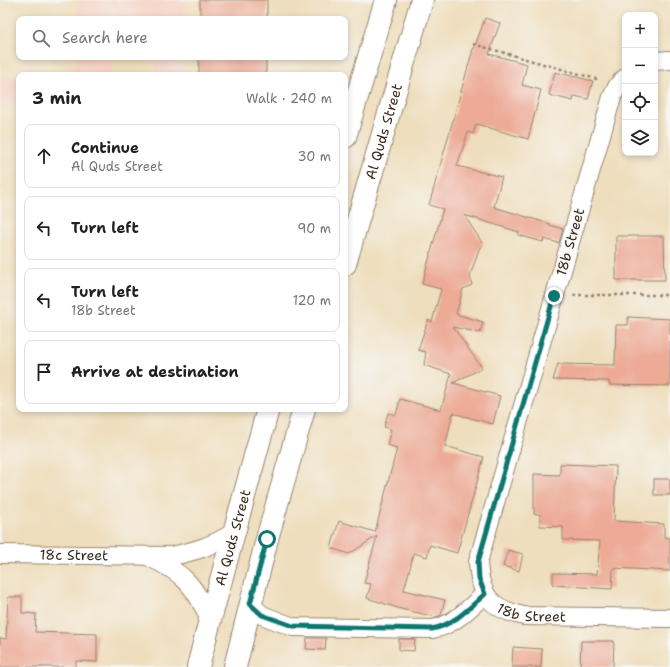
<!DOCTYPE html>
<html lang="en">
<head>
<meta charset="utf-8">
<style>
	:root { --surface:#fff; --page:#f6f6f6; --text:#202124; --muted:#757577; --line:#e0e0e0 }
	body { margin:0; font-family:"Shantell Sans",sans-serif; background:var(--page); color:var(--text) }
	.controls { position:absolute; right:12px; top:12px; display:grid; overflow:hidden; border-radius:8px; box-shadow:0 2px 6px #0003 }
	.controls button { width:36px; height:36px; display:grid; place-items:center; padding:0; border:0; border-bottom:1px solid var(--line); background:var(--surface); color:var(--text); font:20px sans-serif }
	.stop { position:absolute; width:12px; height:12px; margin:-9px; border:3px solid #0f766e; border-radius:50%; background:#fff }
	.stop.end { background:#0f766e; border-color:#fff; box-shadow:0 1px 4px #0008 }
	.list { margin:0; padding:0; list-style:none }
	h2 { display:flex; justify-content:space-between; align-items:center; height:52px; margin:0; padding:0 16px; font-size:17px }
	h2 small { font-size:13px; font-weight:400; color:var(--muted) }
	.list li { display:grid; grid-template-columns:26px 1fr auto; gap:12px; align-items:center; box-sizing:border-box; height:64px; margin:0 8px 8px; padding:0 8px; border:1px solid var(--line); border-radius:8px }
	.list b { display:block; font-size:15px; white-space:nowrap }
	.list p { margin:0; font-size:13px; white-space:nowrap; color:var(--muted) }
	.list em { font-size:13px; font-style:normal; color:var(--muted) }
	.icon { flex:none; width:22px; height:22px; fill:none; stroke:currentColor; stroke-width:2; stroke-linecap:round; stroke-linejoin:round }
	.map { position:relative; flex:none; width:670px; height:667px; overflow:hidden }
	.search { position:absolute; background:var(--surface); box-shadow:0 2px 6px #0003; left:16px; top:16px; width:332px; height:44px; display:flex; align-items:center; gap:10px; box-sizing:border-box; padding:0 14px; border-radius:8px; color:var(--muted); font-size:15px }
	.panel { position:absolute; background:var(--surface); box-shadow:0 2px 6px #0003; left:16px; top:72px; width:332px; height:340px; border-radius:8px }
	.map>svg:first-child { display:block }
</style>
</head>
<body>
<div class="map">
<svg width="670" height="667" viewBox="0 0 670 667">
	<rect width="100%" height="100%" fill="#f6f6f2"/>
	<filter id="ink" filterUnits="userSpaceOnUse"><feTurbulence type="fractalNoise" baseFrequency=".025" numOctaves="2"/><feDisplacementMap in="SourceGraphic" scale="8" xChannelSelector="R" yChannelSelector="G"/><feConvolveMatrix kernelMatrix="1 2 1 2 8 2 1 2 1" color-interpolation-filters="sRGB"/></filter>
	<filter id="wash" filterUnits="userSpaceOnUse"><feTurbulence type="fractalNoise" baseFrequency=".012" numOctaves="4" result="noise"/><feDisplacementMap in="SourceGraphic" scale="16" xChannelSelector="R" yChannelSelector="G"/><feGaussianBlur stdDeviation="0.9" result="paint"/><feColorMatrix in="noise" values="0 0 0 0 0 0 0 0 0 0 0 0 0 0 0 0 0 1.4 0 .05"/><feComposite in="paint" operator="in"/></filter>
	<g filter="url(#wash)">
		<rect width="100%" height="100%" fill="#efdebd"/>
		<g fill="#f6d2c4">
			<rect x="78" y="0" width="106" height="19"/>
			<path d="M 77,57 L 112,57 L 111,75 L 67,75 L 77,64 Z"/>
			<rect x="156" y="57" width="27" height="18"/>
			<path d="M 0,78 L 19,78 L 19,104 L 0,103 Z"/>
		</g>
		<g id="blocks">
			<g fill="#edab97">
				<rect x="200" y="0" width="67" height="19"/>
				<path d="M 485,18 L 500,23 L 489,54 L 527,64 L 522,85 L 541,90 L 528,139 L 476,124 L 473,134 L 468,132 L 457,166 L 502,177 L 494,207 L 550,224 L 549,225 L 563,229 L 559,243 L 544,239 L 543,242 L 518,235 L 519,232 L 464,215 L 483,244 L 479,249 L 470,276 L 472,285 L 463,289 L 456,314 L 483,322 L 480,333 L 453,327 L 482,368 L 453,383 L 500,396 L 493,424 L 453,413 L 445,446 L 484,457 L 457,553 L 430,545 L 427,557 L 414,553 L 404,590 L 445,600 L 441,615 L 436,617 L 401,609 L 367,598 L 371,584 L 364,583 L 377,536 L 349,554 L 331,548 L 339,521 L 375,532 L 397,448 L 387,445 L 391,429 L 384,427 L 388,413 L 396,415 L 400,399 L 441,410 L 451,374 L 424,365 L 426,352 L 418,350 L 428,320 L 432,322 L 441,289 L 422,284 L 443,209 L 429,205 L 473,49 L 474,49 Z"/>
				<rect x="199" y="57" width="67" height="18"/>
				<path d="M 555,72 L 593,81 L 588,99 L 574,96 L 573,101 L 549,95 Z"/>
				<path d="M 616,236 L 664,236 L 665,280 L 616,280 Z"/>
				<path d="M 628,317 L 670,319 L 670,386 L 609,385 L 609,381 L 553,380 L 558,364 L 615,365 L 616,325 L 628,325 Z"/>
				<path d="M 560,464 L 616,466 L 614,521 L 664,524 L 664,537 L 670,538 L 670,571 L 613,568 L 612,589 L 553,585 L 553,573 L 597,574 L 600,541 L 563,540 L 563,527 L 540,526 L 540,514 L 534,514 L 534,474 L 560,475 Z"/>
				<rect x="654" y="479" width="16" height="16"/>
				<path d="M 508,550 L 523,554 L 519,571 L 503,566 Z"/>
				<path d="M 8,597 L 22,597 L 22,613 L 36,614 L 35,632 L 97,634 L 97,662 L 76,661 L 76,667 L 0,667 L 0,638 L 6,639 Z"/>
				<path d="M 307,638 L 326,638 L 325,650 L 306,649 Z"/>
				<path d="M 399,639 L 415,639 L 414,651 L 399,650 Z"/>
				<path d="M 581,641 L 614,641 L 613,667 L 580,667 Z"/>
				<path d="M 513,647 L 542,649 L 541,667 L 512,667 Z"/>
			</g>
		</g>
	</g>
	<g filter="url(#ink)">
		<use href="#blocks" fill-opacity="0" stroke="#95846e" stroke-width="1"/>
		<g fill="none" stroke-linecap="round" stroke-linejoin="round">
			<g stroke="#95846e" stroke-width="20">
				<g id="minor">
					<path d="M 655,61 L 670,60"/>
					<path id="s1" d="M 625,78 L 618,85 L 612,97 L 478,562 C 480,596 491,609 524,616 L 670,618"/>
					<path id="s2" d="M 0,554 L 171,556 C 197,551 211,546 233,533"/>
					<path d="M 151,558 C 184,573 195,586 210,620"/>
					<path d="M 250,604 L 262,615 L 293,627 L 433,629 C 454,625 469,608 485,594"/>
				</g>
			</g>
			<g stroke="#95846e" stroke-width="24">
				<g id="major">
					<path d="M 345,137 L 386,0"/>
					<path id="s3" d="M 345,264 L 422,0"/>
					<path id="s4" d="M 198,667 L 210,620 L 268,409"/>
					<path d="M 235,667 L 267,539 L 304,409"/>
				</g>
			</g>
			<g stroke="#95846e" stroke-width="2.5" stroke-dasharray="3 3" stroke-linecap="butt">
				<path d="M 473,44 L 600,80"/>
				<path d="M 573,295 L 670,295"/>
			</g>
			<use href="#minor" stroke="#fff" stroke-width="18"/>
			<use href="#major" stroke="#fff" stroke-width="22"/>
		</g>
	</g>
	<g fill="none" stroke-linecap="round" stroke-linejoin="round" filter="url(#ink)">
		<path stroke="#0f766e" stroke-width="5" d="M 267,539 L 250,604 L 262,615 L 293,626 L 432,629 C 454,625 469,608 485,594 L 479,579 L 478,562 L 554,296"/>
	</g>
	<g text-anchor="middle" stroke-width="3" stroke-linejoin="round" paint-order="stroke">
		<g font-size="14" fill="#3b2a1e" stroke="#f6f6f2">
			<text dy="5" stroke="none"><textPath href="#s3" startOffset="138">Al Quds Street</textPath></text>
			<text transform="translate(570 242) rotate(-74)" y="5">18b Street</text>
			<text dy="5" stroke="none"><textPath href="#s4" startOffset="134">Al Quds Street</textPath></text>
			<text dy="5" stroke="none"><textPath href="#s2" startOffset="74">18c Street</textPath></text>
			<text dy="5" stroke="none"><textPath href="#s1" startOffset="593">18b Street</textPath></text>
		</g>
	</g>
</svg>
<div class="controls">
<button>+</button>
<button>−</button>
<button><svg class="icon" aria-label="locate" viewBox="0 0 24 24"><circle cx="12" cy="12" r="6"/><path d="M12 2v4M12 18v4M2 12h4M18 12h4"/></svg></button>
<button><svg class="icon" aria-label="layers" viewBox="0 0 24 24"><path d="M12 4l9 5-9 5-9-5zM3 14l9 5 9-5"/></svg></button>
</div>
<div class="stop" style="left:267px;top:539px"></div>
<div class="stop end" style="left:554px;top:296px"></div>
<div class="search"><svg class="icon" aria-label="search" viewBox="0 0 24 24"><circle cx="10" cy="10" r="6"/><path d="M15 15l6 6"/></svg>Search here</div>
<section class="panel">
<h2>3 min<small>Walk · 240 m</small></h2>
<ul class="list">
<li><svg class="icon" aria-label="ahead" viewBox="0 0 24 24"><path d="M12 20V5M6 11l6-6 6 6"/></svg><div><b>Continue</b><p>Al Quds Street</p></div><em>30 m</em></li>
<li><svg class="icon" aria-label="left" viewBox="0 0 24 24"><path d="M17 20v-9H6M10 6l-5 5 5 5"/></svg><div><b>Turn left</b></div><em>90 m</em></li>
<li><svg class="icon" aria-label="left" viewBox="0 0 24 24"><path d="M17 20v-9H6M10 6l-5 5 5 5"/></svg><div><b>Turn left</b><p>18b Street</p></div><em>120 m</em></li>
<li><svg class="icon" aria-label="arrive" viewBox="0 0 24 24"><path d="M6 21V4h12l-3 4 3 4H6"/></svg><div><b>Arrive at destination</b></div></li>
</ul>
</section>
</div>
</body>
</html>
